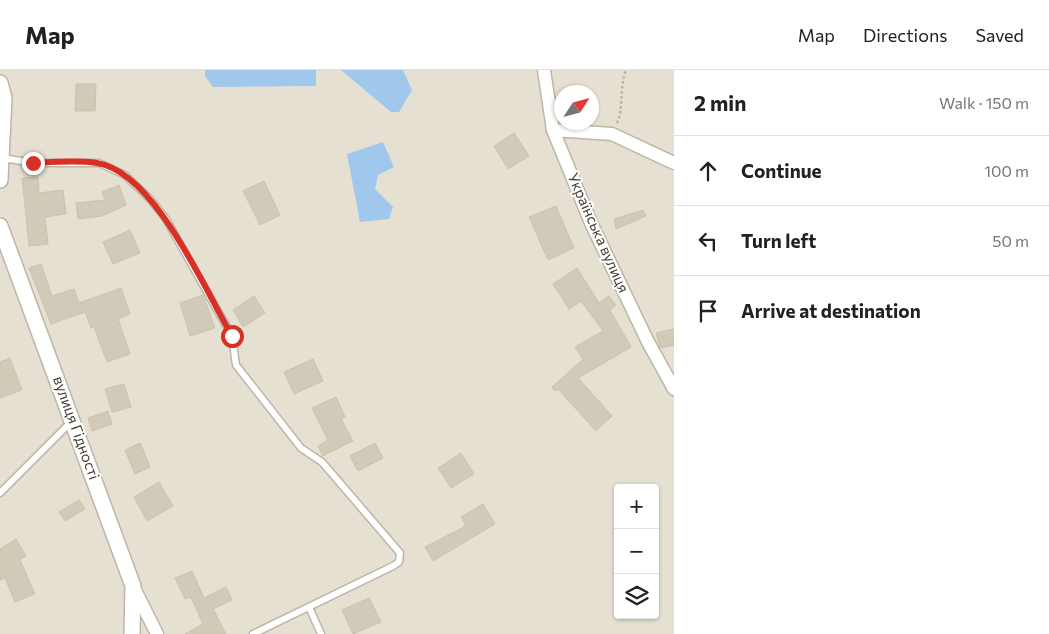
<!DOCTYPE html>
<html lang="en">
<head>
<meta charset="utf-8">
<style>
	:root { --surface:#fff; --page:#f6f6f6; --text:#202124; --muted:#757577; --line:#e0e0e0 }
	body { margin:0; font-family:Commissioner,sans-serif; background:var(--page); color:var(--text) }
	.controls { position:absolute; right:15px; bottom:15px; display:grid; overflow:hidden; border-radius:5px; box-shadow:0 1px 4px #0004 }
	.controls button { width:45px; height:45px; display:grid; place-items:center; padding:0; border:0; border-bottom:1px solid var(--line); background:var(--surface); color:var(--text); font:25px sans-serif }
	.compass { position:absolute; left:554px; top:15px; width:45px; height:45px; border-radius:50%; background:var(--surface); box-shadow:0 1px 4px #0004; rotate:54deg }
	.stop { position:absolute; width:15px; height:15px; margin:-11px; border:4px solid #d93025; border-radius:50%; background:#fff }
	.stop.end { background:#d93025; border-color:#fff; box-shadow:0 1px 5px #0008 }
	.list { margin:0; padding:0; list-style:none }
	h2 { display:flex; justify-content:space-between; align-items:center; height:65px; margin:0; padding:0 20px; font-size:21px }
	h2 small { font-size:16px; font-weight:400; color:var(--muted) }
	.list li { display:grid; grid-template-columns:32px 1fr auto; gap:15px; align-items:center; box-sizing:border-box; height:70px; padding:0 20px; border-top:1px solid var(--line) }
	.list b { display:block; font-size:19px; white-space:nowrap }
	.list em { font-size:16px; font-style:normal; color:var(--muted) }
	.icon { flex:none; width:28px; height:28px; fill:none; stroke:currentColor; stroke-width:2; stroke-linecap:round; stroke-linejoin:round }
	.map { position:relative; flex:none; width:674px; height:564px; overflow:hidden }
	header { display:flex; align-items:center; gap:30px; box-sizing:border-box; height:70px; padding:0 25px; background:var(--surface); border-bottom:1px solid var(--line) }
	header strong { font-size:24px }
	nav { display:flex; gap:28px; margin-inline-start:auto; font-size:18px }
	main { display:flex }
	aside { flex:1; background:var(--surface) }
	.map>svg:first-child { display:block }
</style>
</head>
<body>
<header>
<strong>Map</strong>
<nav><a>Map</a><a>Directions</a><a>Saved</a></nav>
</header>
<main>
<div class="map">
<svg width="674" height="564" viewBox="0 0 674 564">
	<rect width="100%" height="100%" fill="#f1eee3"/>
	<path fill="#e5e0d1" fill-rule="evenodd" d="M 0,0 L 674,0 L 674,564 L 0,564 ZM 562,22 L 592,22 L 592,52 L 562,52 ZM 618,418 L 655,418 L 655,545 L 618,545 Z"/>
	<g fill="#a0c8ed">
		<path d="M 205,0 L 316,0 L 316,16 L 213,17 L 205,6 Z"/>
		<path d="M 341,0 L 403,0 L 412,20 L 399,42 L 391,42 Z"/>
		<path d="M 383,72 L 394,97 L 378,105 L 375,119 L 393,137 L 389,149 L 360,152 L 347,84 Z"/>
	</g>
	<g fill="#d2cab9" stroke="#ccc2ac">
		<path d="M 76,14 L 96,14 L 95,41 L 75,41 Z"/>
		<path d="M 514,63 L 529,86 L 508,99 L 494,76 Z"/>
		<path d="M 38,107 L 39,123 L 63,120 L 66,144 L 45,147 L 48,174 L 29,176 L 22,108 Z"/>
		<path d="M 264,111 L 280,145 L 260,155 L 243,121 Z"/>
		<path d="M 119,115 L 126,135 L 102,146 L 78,149 L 76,133 L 105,130 L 102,122 Z"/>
		<path d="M 556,136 L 574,178 L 548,190 L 529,147 Z"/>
		<path d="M 643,140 L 646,146 L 616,159 L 614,149 Z"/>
		<path d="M 130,160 L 140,183 L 113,194 L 103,172 Z"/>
		<path d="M 41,194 L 52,226 L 74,219 L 79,233 L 121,218 L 130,244 L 118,249 L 130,284 L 107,292 L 94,257 L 91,258 L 85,242 L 51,254 L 29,198 Z"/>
		<path d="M 577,198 L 599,233 L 609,226 L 616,235 L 610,240 L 631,277 L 578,308 L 612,346 L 596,361 L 558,319 L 555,321 L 552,317 L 583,289 L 575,277 L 603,261 L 581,231 L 569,239 L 553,214 Z"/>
		<path d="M 203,225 L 215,258 L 190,266 L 180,233 Z"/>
		<path d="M 254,226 L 265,243 L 243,257 L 233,240 Z"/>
		<path d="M 674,259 L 674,275 L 660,278 L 656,263 Z"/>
		<path d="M 10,288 L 22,320 L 0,328 L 0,292 Z"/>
		<path d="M 313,289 L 323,311 L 294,324 L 284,302 Z"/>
		<path d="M 124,314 L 131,337 L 112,342 L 105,319 Z"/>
		<path d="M 336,327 L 345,347 L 341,349 L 353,371 L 323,386 L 318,376 L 328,370 L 312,338 Z"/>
		<path d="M 108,341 L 112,354 L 92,361 L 88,348 Z"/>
		<path d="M 140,373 L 150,397 L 135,404 L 125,380 Z"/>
		<path d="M 375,373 L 383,388 L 358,401 L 350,386 Z"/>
		<path d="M 461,383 L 474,404 L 451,418 L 438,398 Z"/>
		<path d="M 159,412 L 173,436 L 147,451 L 134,427 Z"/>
		<path d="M 79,430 L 85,439 L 65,451 L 59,442 Z"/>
		<path d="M 483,434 L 495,454 L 433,491 L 425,477 L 466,456 L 461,447 Z"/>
		<path d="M 16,469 L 26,486 L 20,490 L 35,524 L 15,532 L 5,508 L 0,510 L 0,479 Z"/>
		<path d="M 192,501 L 204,528 L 226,517 L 232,530 L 213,539 L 226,564 L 185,564 L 203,554 L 191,527 L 185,529 L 175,508 Z"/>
		<path d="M 369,528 L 381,552 L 353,564 L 342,540 Z"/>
	</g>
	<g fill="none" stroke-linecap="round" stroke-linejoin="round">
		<g stroke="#bcb6a6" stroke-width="9">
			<g id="service">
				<path d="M 3,88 L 33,93 L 99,93 L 125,105 L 150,129 L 166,149 L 232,266 L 236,295 L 301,378 L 322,392 L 400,483 L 399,492 L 393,496 L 253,564"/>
				<path d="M 0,423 L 72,351"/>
				<path d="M 309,537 L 321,564"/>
			</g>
		</g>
		<g stroke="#bcb6a6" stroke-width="15">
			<g id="minor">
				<path d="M 544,0 L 553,60 L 591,153 L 648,272 L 674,319"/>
				<path d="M 553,60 L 612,64 L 674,93"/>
				<path d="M 133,516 L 157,564"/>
			</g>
		</g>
		<g stroke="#bcb6a6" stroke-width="18">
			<g id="tertiary">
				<path d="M 0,13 L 4,28 L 0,110"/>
				<path d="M 0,156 L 133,516 L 132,564"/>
			</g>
		</g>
		<path stroke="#bdb398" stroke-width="2.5" stroke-dasharray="2.5 2.5" stroke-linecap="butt" d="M 617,53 C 624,38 619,18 626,0"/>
		<use href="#service" stroke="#fff" stroke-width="6"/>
		<use href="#minor" stroke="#fff" stroke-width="12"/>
		<use href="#tertiary" stroke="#fff" stroke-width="15"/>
	</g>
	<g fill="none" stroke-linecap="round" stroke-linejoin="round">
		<path stroke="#d93025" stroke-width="6" d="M 33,93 C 54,92 76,90 97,93 C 155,102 205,220 232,266"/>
	</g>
	<g text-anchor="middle" stroke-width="4" stroke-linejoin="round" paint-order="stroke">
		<g font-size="15" fill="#423e34" stroke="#fff">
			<text transform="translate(598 163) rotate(66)" y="5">Українська вулиця</text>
			<text transform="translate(76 358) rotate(70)" y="5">вулиця Гідності</text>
		</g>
	</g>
</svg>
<div class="controls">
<button>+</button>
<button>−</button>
<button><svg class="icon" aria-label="layers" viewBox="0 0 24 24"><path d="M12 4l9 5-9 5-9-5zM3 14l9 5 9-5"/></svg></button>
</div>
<svg class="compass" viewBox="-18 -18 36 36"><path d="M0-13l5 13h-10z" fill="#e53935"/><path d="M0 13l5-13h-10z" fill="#757577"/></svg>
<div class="stop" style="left:232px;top:266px"></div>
<div class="stop end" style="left:33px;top:93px"></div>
</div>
<aside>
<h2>2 min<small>Walk · 150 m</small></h2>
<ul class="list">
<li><svg class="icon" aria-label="ahead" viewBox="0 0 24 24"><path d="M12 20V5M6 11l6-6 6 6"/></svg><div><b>Continue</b></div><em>100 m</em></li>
<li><svg class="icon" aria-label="left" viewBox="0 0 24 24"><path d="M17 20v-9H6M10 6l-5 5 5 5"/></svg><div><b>Turn left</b></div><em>50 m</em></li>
<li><svg class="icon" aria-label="arrive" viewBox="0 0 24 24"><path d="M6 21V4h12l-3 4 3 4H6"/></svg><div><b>Arrive at destination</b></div></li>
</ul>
</aside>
</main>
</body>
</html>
